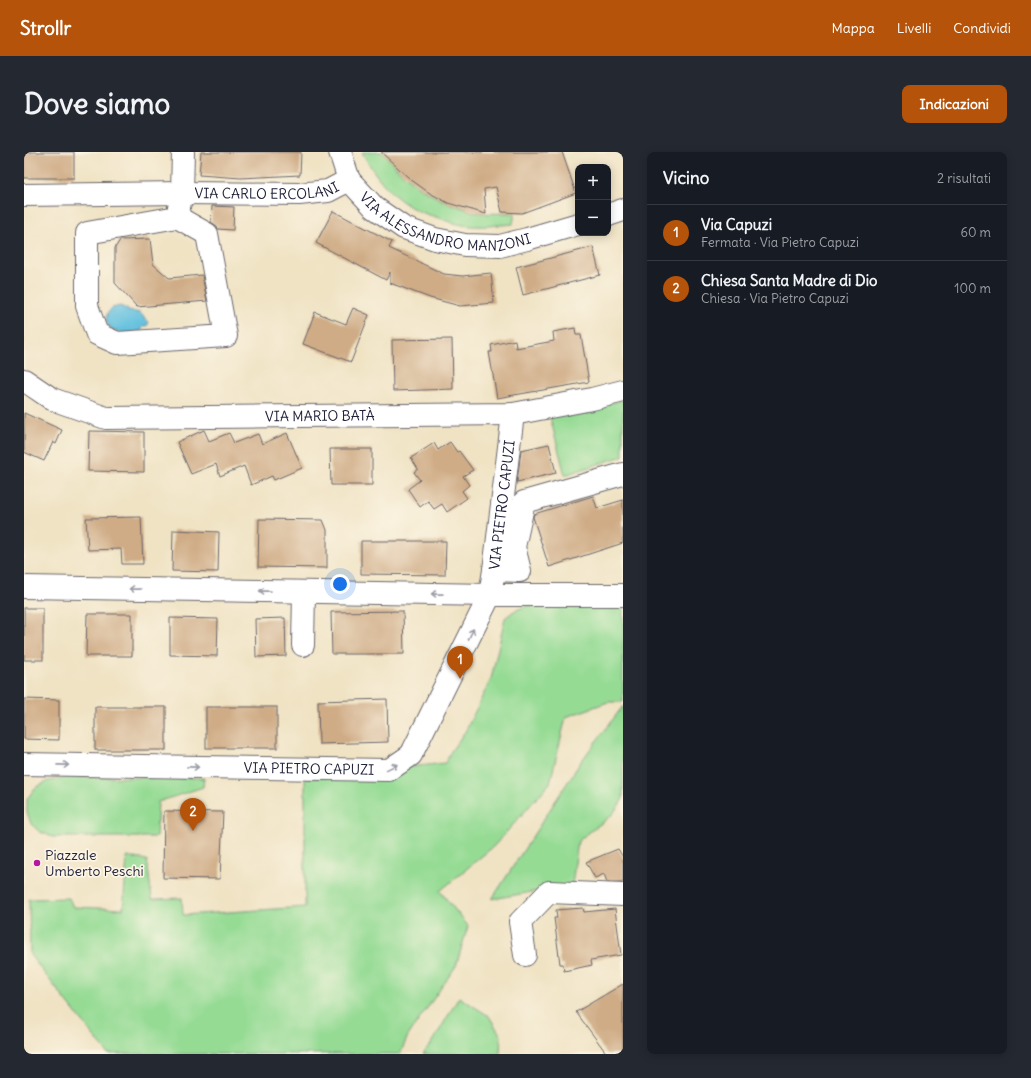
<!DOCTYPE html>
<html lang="it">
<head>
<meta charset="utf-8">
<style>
	:root { --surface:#171b24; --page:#242831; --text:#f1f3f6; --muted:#9ea1a6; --line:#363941; --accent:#b45309 }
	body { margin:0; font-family:Delius,sans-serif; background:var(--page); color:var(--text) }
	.controls { position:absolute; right:12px; top:12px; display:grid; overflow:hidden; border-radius:8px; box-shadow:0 2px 10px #0003 }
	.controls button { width:36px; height:36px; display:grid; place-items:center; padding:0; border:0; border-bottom:1px solid var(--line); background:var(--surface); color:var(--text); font:20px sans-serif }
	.you { position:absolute; left:316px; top:432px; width:14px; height:14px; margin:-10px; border:3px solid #fff; border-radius:50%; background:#1a73e8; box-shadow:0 0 0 6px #1a73e833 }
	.badge { display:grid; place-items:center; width:26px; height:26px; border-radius:50%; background:var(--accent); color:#fff; font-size:13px; font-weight:700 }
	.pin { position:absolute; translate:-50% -33px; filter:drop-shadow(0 1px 2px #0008) }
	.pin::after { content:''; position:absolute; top:21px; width:14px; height:12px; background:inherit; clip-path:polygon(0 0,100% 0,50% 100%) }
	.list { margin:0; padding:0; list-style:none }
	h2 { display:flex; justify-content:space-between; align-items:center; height:52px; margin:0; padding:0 16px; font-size:17px }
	h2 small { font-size:13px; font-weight:400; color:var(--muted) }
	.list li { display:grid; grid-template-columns:26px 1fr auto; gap:12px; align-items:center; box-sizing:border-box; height:56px; padding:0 16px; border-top:1px solid var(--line) }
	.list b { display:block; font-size:15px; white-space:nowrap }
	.list p { margin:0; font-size:13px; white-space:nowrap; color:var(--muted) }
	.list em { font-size:13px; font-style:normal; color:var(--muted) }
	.map { position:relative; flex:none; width:599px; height:902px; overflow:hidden; border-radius:8px }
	header { display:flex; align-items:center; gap:24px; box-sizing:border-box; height:56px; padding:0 20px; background:var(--accent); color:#fff }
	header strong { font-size:19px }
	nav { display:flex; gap:22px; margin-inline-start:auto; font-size:14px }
	.intro { display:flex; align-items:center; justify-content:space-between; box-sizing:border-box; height:96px; padding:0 24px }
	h1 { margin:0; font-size:28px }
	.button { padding:10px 18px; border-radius:8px; background:var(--accent); color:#fff; font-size:14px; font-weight:700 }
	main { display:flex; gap:24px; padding:0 24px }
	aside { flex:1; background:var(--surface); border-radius:8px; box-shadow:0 2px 10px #0003 }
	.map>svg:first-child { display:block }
</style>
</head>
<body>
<header>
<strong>Strollr</strong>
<nav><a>Mappa</a><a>Livelli</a><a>Condividi</a></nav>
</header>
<div class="intro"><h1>Dove siamo</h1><a class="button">Indicazioni</a></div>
<main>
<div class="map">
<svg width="599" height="902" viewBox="0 0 599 902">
	<rect width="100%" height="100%" fill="#fcf5e5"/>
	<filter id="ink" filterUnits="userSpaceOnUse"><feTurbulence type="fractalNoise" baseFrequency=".025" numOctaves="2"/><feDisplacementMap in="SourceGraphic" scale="8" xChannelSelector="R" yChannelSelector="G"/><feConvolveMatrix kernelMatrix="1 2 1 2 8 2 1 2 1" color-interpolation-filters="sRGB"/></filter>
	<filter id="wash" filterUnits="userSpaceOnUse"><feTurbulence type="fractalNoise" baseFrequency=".012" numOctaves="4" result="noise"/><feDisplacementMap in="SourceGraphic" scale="16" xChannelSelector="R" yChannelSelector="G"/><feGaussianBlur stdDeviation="0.9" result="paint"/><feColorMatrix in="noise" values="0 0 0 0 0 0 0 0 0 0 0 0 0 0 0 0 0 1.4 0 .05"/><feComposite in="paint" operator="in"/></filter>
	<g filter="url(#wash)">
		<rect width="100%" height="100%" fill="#f0e3c4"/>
		<g fill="#95db94" stroke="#5c7e68">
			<path d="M 338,0 L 359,0 C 380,28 406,46 439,56 C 444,58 449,60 454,61 C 466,62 479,61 491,61 L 489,72 C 474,73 460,75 445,74 C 435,73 425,70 415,66 C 408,64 399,61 392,58 C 368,46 350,23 338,0 Z"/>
			<path d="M 599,248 L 599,304 L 541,323 L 526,265 Z"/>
			<path d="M 599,452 L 599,550 L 584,550 L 542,565 L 526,631 L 470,694 L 416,739 L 444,774 L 432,814 L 384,884 L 376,902 L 84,902 L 6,803 L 5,747 L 45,746 L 49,755 L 99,757 L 103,705 L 123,708 L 128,747 L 158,746 L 159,763 L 281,755 L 281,627 L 421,611 L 427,599 L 441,580 L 467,527 L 481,466 L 490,459 L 502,454 Z"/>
			<path d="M 599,554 L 599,647 L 588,663 L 554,689 L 548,733 L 468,747 L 558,608 Z"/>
			<path d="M 42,625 L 180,626 L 179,635 L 134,650 L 132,685 L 29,685 L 16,680 L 7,672 L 3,660 L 3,647 L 11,636 L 24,629 Z"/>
			<path d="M 435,845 L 465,864 L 477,884 L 476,902 L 399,902 L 414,881 Z"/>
		</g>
		<path fill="#61c0df" stroke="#42718d" d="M 96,154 L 103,157 L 104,159 C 112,161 117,158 121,168 L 123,168 L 125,170 L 123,174 L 120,174 L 117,179 L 98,182 L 86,176 L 82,169 L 83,162 L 88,156 Z"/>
		<g id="blocks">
			<g fill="#cfac86">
				<rect x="0" y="0" width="50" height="26"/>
				<path d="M 177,0 L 277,0 L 276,23 L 217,26 L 175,23 Z"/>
				<path d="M 357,0 L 538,0 L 552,41 L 498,61 L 478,60 L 472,35 L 460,37 L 462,62 L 424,51 L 404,40 L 386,27 Z"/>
				<path d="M 188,54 L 210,55 L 209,78 L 194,77 L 193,74 L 187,70 Z"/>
				<path d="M 309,59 L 368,90 L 365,96 L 420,122 L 438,124 L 467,121 L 470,151 L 436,154 L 406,146 L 366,131 L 366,120 L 362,128 L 292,91 Z"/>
				<path d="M 126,87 L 129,112 L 145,126 L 178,123 L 183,149 L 113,155 L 91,131 L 91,96 L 96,88 Z"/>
				<path d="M 569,95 L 576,123 L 499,143 L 492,115 Z"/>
				<path d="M 329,156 L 345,163 L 327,210 L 279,192 L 291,160 L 322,172 Z"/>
				<path d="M 551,176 L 552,183 L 557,183 L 565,230 L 473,246 L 465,200 L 468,200 L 467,193 L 491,188 L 492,196 L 530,189 L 529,180 Z"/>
				<path d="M 428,187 L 429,237 L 369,239 L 368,188 Z"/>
				<path d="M 0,261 L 38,278 L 32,292 L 29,290 L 20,309 L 0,300 Z"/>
				<path d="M 180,278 L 185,289 L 205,281 L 210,291 L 234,282 L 238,292 L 263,281 L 278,316 L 250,328 L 248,324 L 227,333 L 220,314 L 196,324 L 192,312 L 167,322 L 153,290 Z"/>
				<path d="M 65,279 L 120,280 L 120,320 L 64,319 Z"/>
				<path d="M 426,290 L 433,300 L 435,299 L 449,318 L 439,324 L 445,333 L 438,339 L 443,346 L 423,360 L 418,352 L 410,357 L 404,349 L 396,355 L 384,337 L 396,328 L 390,320 L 394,317 L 387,306 L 410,291 L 414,298 Z"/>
				<path d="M 525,292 L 532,321 L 493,330 L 497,298 Z"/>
				<path d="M 306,297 L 348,297 L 348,333 L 307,333 Z"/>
				<path d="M 569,344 L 573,356 L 599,348 L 599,391 L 525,415 L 509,365 L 510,362 Z"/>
				<path d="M 117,365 L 119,412 L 98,412 L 97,397 L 64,398 L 62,366 Z"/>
				<path d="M 235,367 L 299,368 L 303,378 L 303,416 L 234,415 Z"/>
				<path d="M 149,378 L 195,380 L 194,420 L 148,419 Z"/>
				<path d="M 337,389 L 422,389 L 421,423 L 337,422 Z"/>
				<rect x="0" y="456" width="19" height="52"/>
				<path d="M 379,459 L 380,502 L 308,502 L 307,460 Z"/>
				<path d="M 63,462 L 108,462 L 108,504 L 62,504 Z"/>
				<path d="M 146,466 L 194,467 L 193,504 L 146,503 Z"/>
				<path d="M 261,466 L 262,504 L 232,505 L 231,467 Z"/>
				<path d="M 0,547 L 35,548 L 35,588 L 0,587 Z"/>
				<path d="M 363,547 L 364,590 L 295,592 L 294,549 Z"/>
				<rect x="71" y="555" width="71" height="43"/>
				<rect x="182" y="555" width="71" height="41"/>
				<path d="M 140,659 L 199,660 L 196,727 L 139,726 Z"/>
				<path d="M 594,697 L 599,705 L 599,730 L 583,730 L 580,722 L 571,726 L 562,710 Z"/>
				<path d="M 559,756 L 560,760 L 591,757 L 597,803 L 567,808 L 568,813 L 540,819 L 539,812 L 536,812 L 530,766 L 533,766 L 532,758 Z"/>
				<path d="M 599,832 L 599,902 L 583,902 L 552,860 Z"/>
			</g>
		</g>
	</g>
	<g filter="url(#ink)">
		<use href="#blocks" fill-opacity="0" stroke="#6a666b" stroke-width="1"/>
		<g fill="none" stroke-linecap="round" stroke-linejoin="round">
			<g stroke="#6a666b" stroke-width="24">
				<g id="minor">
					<path id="s1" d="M 316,0 L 325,28 L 351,56 L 380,76 L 411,87 L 441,93 L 476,94 L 503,87 L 554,72"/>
					<path id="s2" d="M 0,43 L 158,41 L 275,42 L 304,39 L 325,28"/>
					<path d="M 584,63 L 599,58"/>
					<path d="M 153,65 L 183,82 L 202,184 L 93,191 L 73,182 L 63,154 L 63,81 L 153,65 L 158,41 L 159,0"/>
					<path id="s3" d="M 0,228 L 28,247 L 82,266 L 489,262 L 568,247 L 599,239"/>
					<path d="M 470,418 L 496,419 L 490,395 L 500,350 L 599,322"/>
					<path d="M 0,435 L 466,443 L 599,443"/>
					<path d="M 279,493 L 280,440"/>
					<path id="s4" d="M 0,612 L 365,618 L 387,603 L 466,443 L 470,418 L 489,262"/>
					<path d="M 501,803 L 496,770 L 525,740 L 599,743"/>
				</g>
			</g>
			<use href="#minor" stroke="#fff" stroke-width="22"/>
		</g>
		<defs><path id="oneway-shaft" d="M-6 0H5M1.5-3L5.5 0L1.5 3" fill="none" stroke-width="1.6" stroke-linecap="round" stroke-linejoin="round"/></defs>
		<g stroke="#9c9ca7">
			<use href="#oneway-shaft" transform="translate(111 437) rotate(-179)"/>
			<use href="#oneway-shaft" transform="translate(241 439) rotate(-179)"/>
			<use href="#oneway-shaft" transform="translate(413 442) rotate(-179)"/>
			<use href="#oneway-shaft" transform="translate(447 482) rotate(-64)"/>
			<use href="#oneway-shaft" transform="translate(39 613) rotate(1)"/>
			<use href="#oneway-shaft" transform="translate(169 615) rotate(1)"/>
			<use href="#oneway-shaft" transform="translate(368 615) rotate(-26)"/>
		</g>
	</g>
	<circle fill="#b5179e" stroke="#fcf5e5" stroke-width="1.5" cx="13" cy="711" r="4"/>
	<g text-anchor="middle" stroke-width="3.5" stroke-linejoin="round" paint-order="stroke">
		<g font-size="14" fill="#22223b" stroke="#fcf5e5">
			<text dy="5" stroke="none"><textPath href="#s2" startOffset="243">VIA CARLO ERCOLANI</textPath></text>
			<text dy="5" stroke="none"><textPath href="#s1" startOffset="141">VIA ALESSANDRO MANZONI</textPath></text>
			<text dy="5" stroke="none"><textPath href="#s3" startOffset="305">VIA MARIO BATÀ</textPath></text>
			<text dy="5" stroke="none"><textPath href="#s4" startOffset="661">VIA PIETRO CAPUZI</textPath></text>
			<text dy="5" stroke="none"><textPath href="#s4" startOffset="285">VIA PIETRO CAPUZI</textPath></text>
		</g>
		<g font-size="14" fill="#22223b" stroke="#fcf5e5" text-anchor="start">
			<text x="21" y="708">Piazzale<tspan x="21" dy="16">Umberto Peschi</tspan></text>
		</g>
	</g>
</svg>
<div class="controls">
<button>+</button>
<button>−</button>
</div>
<div class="you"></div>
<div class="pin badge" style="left:436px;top:527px">1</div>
<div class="pin badge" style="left:169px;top:679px">2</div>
</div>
<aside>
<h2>Vicino<small>2 risultati</small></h2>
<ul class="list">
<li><span class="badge">1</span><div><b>Via Capuzi</b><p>Fermata · Via Pietro Capuzi</p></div><em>60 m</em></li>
<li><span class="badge">2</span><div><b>Chiesa Santa Madre di Dio</b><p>Chiesa · Via Pietro Capuzi</p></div><em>100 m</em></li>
</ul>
</aside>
</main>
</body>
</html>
